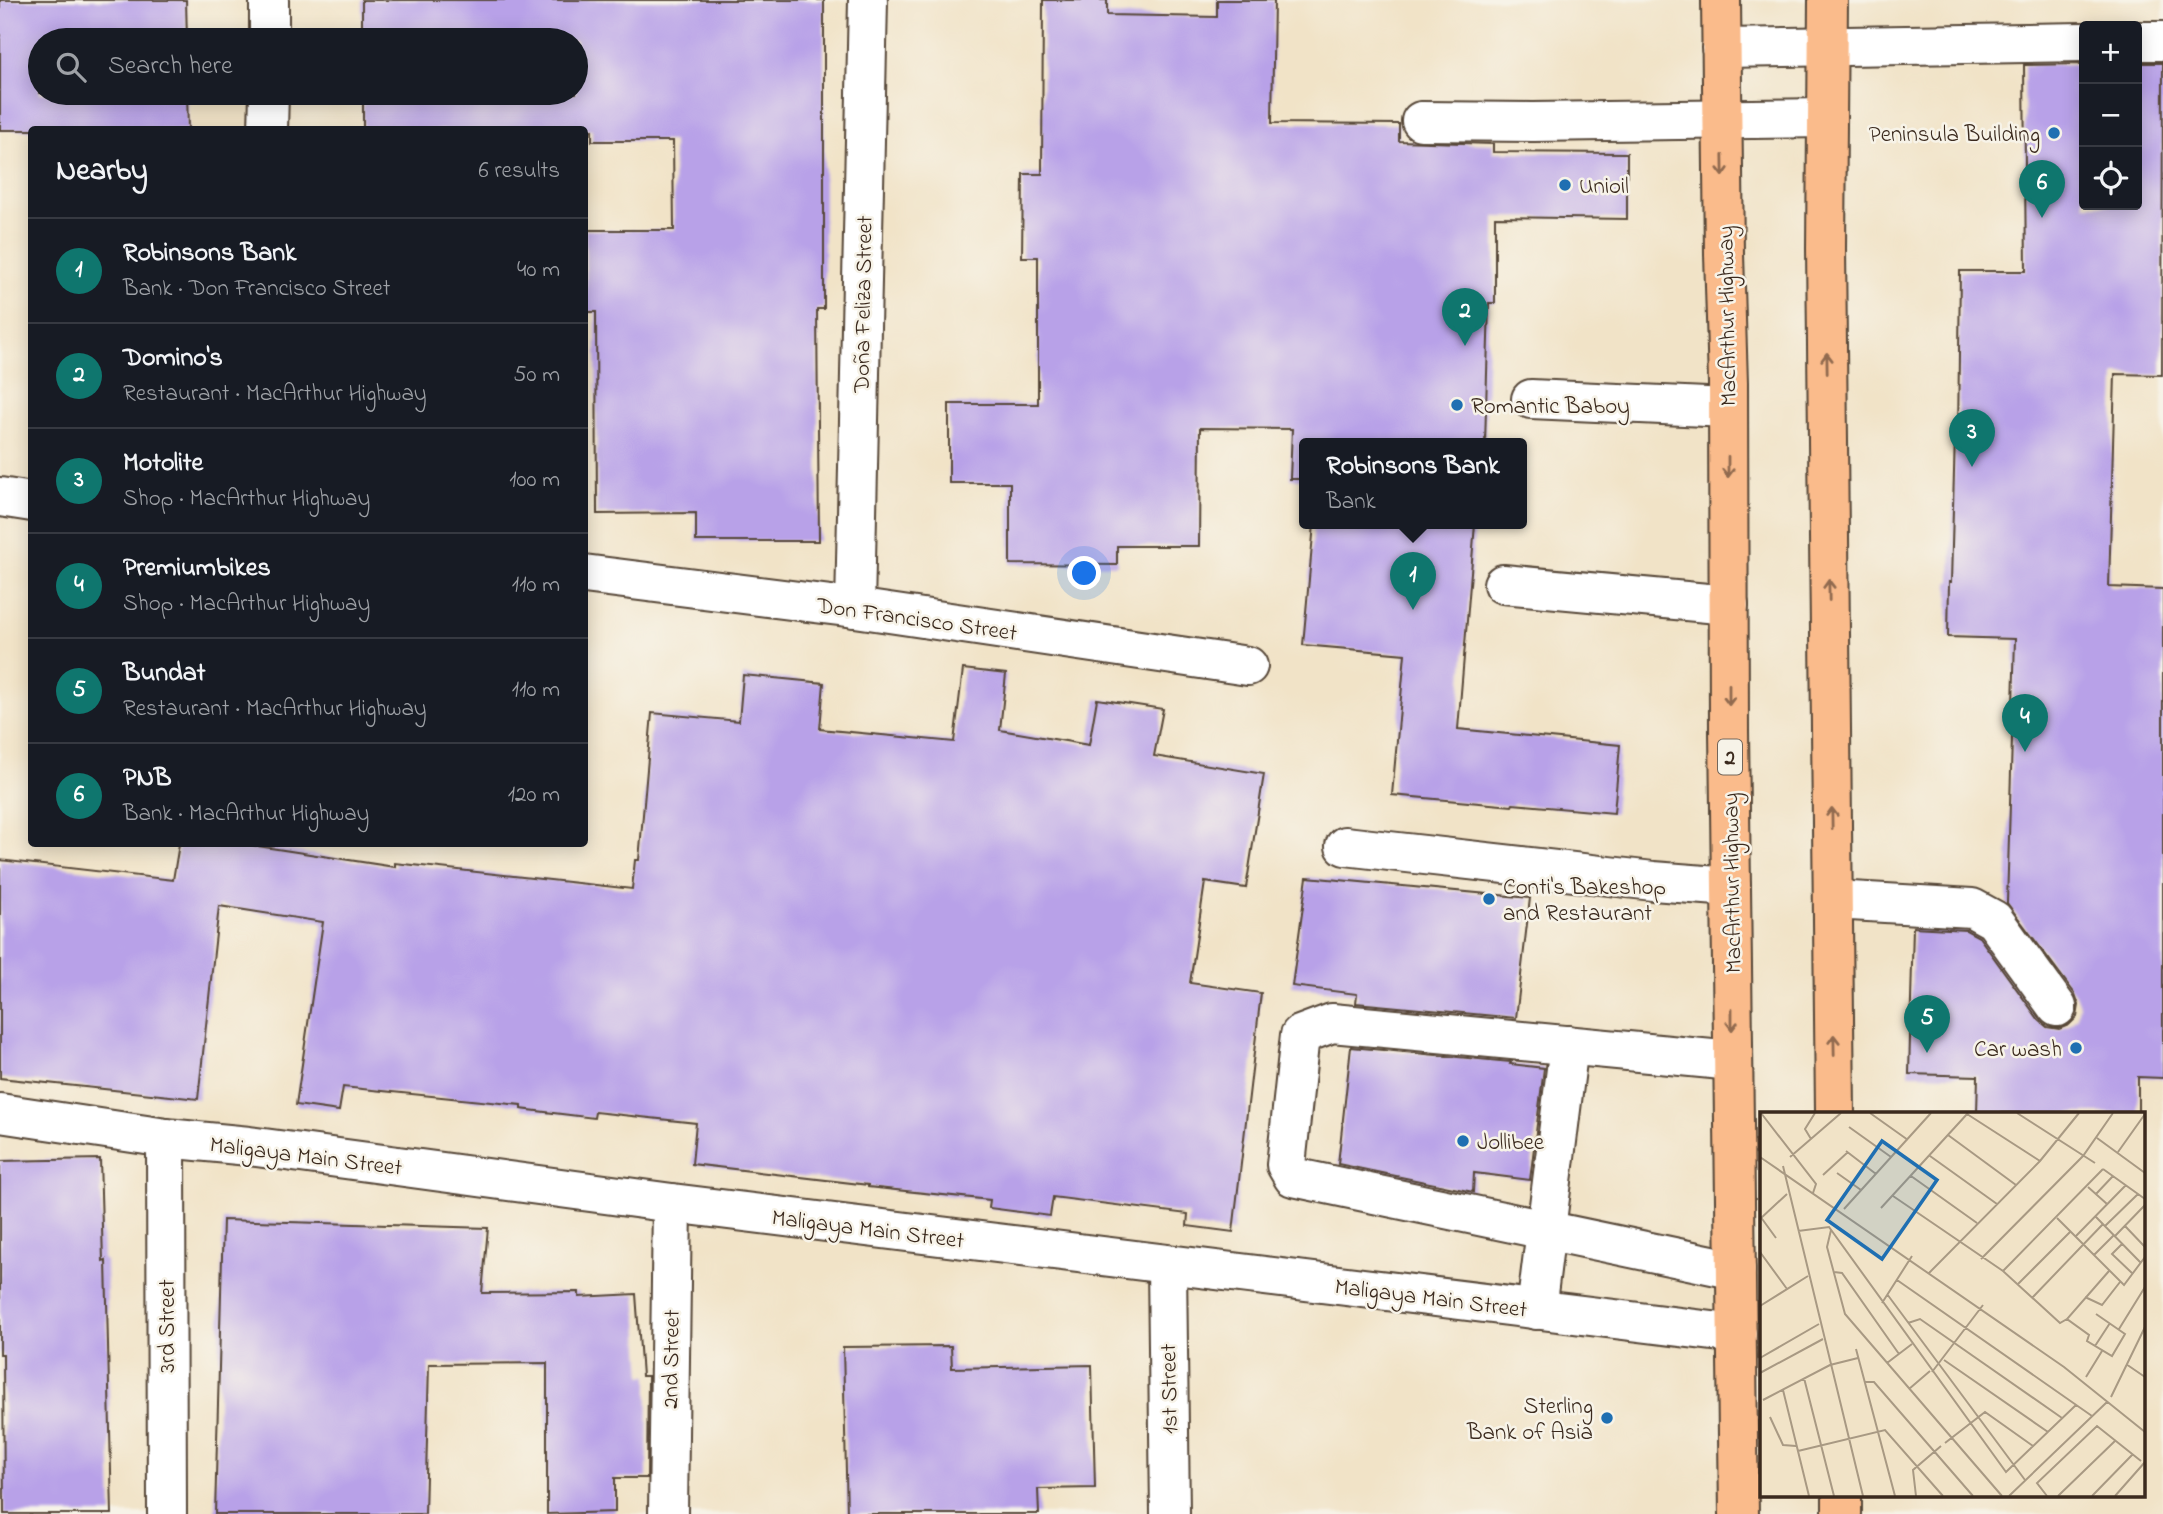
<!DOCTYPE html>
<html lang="en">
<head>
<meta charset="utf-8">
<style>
	:root { --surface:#171b24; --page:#242831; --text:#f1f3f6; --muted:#9ea1a6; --line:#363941; --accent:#0f766e }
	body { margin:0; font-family:"Indie Flower",sans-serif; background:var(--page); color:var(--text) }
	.controls { position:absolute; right:21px; top:21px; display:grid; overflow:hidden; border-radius:7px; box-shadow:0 4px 18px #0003 }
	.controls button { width:63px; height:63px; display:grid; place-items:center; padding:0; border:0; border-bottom:2px solid var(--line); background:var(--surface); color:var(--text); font:35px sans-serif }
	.you { position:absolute; left:1085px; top:574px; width:24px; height:24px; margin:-18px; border:5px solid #fff; border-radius:50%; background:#1a73e8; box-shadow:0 0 0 10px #1a73e833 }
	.badge { display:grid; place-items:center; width:46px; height:46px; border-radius:50%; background:var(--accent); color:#fff; font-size:23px; font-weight:700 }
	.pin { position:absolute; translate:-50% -58px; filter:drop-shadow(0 2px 4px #0008) }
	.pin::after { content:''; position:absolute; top:37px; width:24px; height:21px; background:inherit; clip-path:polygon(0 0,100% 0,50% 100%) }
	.popup { position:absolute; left:1299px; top:438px; width:228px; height:91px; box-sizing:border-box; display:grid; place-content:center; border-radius:7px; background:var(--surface); filter:drop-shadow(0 2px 5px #0005); font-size:23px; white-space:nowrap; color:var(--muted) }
	.popup b { font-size:26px; color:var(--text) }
	.popup::after { content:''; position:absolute; left:50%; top:100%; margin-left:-14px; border:14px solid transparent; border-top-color:var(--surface) }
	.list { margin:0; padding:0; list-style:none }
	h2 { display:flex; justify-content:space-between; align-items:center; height:91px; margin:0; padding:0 28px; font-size:30px }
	h2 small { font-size:23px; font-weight:400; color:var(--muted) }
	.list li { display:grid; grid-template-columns:46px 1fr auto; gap:21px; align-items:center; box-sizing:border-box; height:105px; padding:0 28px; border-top:2px solid var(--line) }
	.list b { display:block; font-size:26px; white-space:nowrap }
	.list p { margin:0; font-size:23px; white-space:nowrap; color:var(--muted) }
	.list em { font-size:23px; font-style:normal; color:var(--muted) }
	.icon { flex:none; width:38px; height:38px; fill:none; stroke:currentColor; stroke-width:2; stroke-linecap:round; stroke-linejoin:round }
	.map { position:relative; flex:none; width:2163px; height:1514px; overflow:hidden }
	.search { position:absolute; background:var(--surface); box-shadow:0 4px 18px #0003; left:28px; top:28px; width:560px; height:77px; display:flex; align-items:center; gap:18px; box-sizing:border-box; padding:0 24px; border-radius:38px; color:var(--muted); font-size:26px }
	.panel { position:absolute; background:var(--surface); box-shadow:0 4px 18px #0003; left:28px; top:126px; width:560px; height:721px; border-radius:7px }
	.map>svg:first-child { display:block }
</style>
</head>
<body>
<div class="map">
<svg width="2163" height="1514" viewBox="0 0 2163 1514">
	<rect width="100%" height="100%" fill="#f7f3e8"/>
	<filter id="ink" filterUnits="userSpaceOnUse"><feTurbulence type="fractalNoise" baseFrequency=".0143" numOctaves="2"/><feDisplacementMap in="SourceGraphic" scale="14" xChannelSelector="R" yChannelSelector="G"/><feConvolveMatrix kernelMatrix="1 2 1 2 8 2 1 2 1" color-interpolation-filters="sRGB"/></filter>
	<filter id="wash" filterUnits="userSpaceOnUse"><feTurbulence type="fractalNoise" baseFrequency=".00686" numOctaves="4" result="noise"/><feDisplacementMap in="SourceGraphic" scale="28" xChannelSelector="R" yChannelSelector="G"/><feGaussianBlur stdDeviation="1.57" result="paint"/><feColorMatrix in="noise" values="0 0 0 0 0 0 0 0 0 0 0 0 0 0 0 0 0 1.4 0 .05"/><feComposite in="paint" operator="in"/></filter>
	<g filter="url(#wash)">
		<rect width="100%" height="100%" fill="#f1e3c7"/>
		<g id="blocks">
			<g fill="#b8a1e8">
				<path d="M 0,0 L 186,0 L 187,40 L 40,40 L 40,93 L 187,93 L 188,130 L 0,130 Z"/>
				<path d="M 362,0 L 824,0 L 824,309 L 817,309 L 819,541 L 696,541 L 696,513 L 597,514 L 596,312 L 587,312 L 585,230 L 674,230 L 673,141 L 592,141 L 592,130 L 363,130 L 363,93 L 576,93 L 576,40 L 362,40 Z"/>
				<path d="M 1043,0 L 1107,0 L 1107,15 L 1217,17 L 1217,0 L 1274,0 L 1272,123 L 1399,124 L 1399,141 L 1493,144 L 1493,152 L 1627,153 L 1627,219 L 1495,217 L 1495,303 L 1489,303 L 1485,444 L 1305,444 L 1305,479 L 1290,479 L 1292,429 L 1200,428 L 1199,546 L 1117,546 L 1117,565 L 1010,564 L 1010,483 L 949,483 L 949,404 L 1038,404 L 1038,257 L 1022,257 L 1023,174 L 1042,174 Z"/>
				<path d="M 2137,63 L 2163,63 L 2162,375 L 2115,374 L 2109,587 L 2163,589 L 2163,1078 L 2138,1077 L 2138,1113 L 1977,1113 L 1978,1076 L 1909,1074 L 1913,927 L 1966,930 L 1979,937 L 2039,1020 L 2047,1027 L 2059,1029 L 2069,1025 L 2077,1017 L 2079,1005 L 2075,994 L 2007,903 L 2015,639 L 1948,637 L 1949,582 L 1951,582 L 1955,435 L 1958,435 L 1960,271 L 2026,271 L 2024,65 L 2084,64 L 2084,205 L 2137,205 Z"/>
				<path d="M 1314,524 L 1475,524 L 1458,729 L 1620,745 L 1614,813 L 1513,804 L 1512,806 L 1392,795 L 1405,654 L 1303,645 Z"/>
				<path d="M 963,669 L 1006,674 L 1000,730 L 1089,745 L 1097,699 L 1163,709 L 1154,756 L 1264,774 L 1246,888 L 1205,882 L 1190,983 L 1261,993 L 1233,1232 L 1187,1226 L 1188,1214 L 1053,1197 L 1050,1216 L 989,1208 L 990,1200 L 868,1187 L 868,1185 L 692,1164 L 696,1123 L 595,1112 L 594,1118 L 521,1109 L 521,1105 L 343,1087 L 339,1111 L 296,1105 L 323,922 L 219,906 L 198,1099 L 0,1078 L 0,860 L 173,880 L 179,844 L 245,844 L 395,867 L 395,863 L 632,889 L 635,860 L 639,860 L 652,713 L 739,721 L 743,675 L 824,683 L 820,729 L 954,742 Z"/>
				<path d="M 1307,877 L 1530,898 L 1516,1018 L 1356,1003 L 1357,994 L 1292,986 Z"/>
				<path d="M 1351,1047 L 1511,1062 L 1510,1064 L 1544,1068 L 1530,1180 L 1474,1173 L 1473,1192 L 1338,1164 Z"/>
				<path d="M 100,1159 L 103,1261 L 106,1260 L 112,1514 L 4,1514 L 3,1354 L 0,1354 L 0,1161 Z"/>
				<path d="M 223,1220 L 488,1228 L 482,1293 L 579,1292 L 579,1297 L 636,1294 L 642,1376 L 648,1376 L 647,1478 L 615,1478 L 615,1512 L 547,1514 L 547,1363 L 429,1364 L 425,1514 L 215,1514 Z"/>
				<path d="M 951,1346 L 952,1368 L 1092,1365 L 1095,1488 L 1038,1489 L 1039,1514 L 847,1514 L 843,1347 Z"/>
			</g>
		</g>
	</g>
	<g filter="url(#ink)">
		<use href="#blocks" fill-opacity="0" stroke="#564637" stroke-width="2"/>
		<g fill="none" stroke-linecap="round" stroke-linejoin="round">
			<g stroke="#564637" stroke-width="42">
				<g id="minor">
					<path d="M 269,40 L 269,0"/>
					<path d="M 2137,41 L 2163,41"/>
					<path d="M 1721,48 L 2084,42"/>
					<path d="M 1421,121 L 1533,122 L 1827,118"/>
					<path d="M 268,130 L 269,93"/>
					<path d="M 1531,399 L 1728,408"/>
					<path d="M 0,497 L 32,502"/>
					<path d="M 584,574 L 855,608 L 1248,666"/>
					<path d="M 1503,584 L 1729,605"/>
					<path d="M 855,608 L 868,0"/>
					<path d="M 1345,846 L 1653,881 L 1731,887"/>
					<path d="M 1833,900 L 1972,908 L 1994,920 L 2057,1007"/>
					<path d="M 1733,1061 L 1332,1023 L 1300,1035 L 1286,1165 L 1293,1177 L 1736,1270"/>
					<path d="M 0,1113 L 166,1138 L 249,1146 L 672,1203 L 1737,1334"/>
					<path d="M 166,1138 L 167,1514"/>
					<path d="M 1167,1265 L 1170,1514"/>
					<path d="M 1536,1310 L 1569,1045"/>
					<path d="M 668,1514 L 672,1203"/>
				</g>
			</g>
			<g stroke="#564637" stroke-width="42">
				<g id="highway">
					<path d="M 1721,0 L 1724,254 L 1728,383 L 1729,731 L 1739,1514"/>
					<path d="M 1828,0 L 1826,248 L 1835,1113"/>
					<path d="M 1842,1495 L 1842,1514"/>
				</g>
			</g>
			<use href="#minor" stroke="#fff" stroke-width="38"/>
			<use href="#highway" stroke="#fabb8b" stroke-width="38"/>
		</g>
		<defs><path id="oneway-shaft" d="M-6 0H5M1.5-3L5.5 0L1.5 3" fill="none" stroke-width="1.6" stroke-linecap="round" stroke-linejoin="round" transform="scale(1.75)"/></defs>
		<g stroke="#916b4f">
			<use href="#oneway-shaft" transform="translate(1723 166) rotate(89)"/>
			<use href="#oneway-shaft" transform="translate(1827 363) rotate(-91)"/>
			<use href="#oneway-shaft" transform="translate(1728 467) rotate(90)"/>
			<use href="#oneway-shaft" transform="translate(1829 590) rotate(-91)"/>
			<use href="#oneway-shaft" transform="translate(1729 695) rotate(90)"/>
			<use href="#oneway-shaft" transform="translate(1832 818) rotate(-91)"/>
			<use href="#oneway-shaft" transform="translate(1732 1020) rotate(90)"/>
			<use href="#oneway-shaft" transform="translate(1834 1045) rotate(-91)"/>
		</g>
	</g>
	<g fill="#1f6fb2" stroke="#f7f3e8" stroke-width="2.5">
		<circle cx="2054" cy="133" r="7"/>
		<circle cx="1565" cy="185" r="7"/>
		<circle cx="1457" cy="405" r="7"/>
		<circle cx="1489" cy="899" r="7"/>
		<circle cx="2076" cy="1048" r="7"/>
		<circle cx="1463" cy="1141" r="7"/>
		<circle cx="1607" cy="1418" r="7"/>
	</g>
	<g text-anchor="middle" stroke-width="5" stroke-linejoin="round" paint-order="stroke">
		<rect fill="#f7f3e8" stroke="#73665b" stroke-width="2" x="1718" y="739.5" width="24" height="35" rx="5"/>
		<g font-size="21" font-weight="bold" fill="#3b2a1e">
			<text x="1730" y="764">2</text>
		</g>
		<g font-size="23" fill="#3b2a1e" stroke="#f7f3e8" text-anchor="start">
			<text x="2040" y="141" text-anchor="end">Peninsula Building</text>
			<text x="1579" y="193">Unioil</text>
			<text x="1471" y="413">Romantic Baboy</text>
			<text x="1503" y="894">Conti's Bakeshop<tspan x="1503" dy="26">and Restaurant</tspan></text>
			<text x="2062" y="1056" text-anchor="end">Car wash</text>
			<text x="1477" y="1149">Jollibee</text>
			<text x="1593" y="1413" text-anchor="end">Sterling<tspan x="1593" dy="26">Bank of Asia</tspan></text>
		</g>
		<g font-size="23" fill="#3b2a1e" stroke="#f7f3e8">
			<text transform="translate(862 304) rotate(-89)" y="8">Doña Feliza Street</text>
			<text transform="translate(1726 316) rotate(-91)" y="8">MacArthur Highway</text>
			<text transform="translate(917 618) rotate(8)" y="8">Don Francisco Street</text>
			<text transform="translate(1731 883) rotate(-91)" y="8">MacArthur Highway</text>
			<text transform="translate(306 1155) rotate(7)" y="8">Maligaya Main Street</text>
			<text transform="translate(868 1228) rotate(7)" y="8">Maligaya Main Street</text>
			<text transform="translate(1431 1297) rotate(7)" y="8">Maligaya Main Street</text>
			<text transform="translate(166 1326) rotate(-90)" y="8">3rd Street</text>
			<text transform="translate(670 1359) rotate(-89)" y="8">2nd Street</text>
			<text transform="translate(1168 1389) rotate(-91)" y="8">1st Street</text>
		</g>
	</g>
	<g transform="translate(1760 1112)">
		<rect width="385" height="385" fill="#f1e3c7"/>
		<path fill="none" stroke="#a89983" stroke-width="2" d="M 1,1 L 56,72 L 53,81M 110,1 L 148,28M 257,1 L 335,51M 207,2 L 280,49M 89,15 L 131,45M 188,23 L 256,73M 337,26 L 385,61M 51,27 L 45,17 L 55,1M 86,39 L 116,62M 358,40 L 385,2M 170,44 L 237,92M 0,45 L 304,255 L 385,320M 30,45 L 81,1M 23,54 L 103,384M 343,57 L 385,87M 77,61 L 101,78M 63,63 L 88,40M 151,64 L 217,111M 328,75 L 347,92M 336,82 L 353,64M 133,84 L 243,159 L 300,211 L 307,207M 121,96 L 208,1M 84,97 L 171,1M 0,104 L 16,126M 336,105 L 381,151M 297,106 L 364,173 L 385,145M 0,107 L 27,82M 345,114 L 378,82M 365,114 L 385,135M 71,118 L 67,135 L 85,202 L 242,384M 38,119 L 69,115 L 246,360 L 316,293M 355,124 L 385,93M 315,125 L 366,73M 362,132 L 352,142 L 373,162M 0,140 L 27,177M 334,143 L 354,123M 221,147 L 323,44 L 353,1M 243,159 L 343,57M 74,160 L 82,161 L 139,242M 169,161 L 280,49 L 319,1M 137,168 L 332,304M 258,172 L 310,120M 127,182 L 265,368M 325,185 L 342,193 L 360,170M 272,186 L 343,112M 122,191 L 152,144M 0,194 L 48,164M 336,202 L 365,222 L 352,244 L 327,229 L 329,223 L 307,207 L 349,159M 148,211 L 160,207 L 302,306M 359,217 L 385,175M 335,234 L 350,211M 96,237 L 135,384M 0,246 L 59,212M 184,248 L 288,320M 127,251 L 152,232M 366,252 L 385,265M 172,260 L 223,193M 0,261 L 63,227M 326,265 L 342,239M 44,266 L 74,384M 104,270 L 114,270 L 213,384M 149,277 L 170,259M 23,278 L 49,384M 351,285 L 385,215M 3,288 L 70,253 L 98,246M 10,305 L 23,333 L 36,334M 185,331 L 225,300 L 273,334M 38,339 L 125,318 L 183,384M 156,384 L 153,358 L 181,334M 249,384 L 347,290M 287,384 L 277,371 L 337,314 L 381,349M 298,384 L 356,328M 332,384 L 373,342M 355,384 L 385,350"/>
		<path fill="#1f6fb2" fill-opacity="0.15" stroke="#1f6fb2" stroke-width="3.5" d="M 122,29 L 177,68 L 122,147 L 67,108 Z"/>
		<rect width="385" height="385" fill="none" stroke="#3b2a1e" stroke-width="3.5"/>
	</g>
</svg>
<div class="controls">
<button>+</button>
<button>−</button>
<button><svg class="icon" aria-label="locate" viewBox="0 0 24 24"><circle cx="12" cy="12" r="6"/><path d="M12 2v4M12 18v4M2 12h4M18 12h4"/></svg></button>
</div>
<div class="you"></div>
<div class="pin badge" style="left:1413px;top:610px">1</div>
<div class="popup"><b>Robinsons Bank</b>Bank</div>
<div class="pin badge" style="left:1465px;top:346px">2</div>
<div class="pin badge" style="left:1972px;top:467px">3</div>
<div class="pin badge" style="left:2025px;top:752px">4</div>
<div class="pin badge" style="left:1927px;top:1053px">5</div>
<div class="pin badge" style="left:2042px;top:218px">6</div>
<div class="search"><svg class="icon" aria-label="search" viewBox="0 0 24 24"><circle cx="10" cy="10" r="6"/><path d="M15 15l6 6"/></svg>Search here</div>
<section class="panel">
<h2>Nearby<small>6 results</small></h2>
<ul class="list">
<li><span class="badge">1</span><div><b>Robinsons Bank</b><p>Bank · Don Francisco Street</p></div><em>40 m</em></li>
<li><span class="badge">2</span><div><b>Domino's</b><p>Restaurant · MacArthur Highway</p></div><em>50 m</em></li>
<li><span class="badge">3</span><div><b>Motolite</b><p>Shop · MacArthur Highway</p></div><em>100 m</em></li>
<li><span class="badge">4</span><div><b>Premiumbikes</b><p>Shop · MacArthur Highway</p></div><em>110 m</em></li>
<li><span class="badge">5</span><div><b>Bundat</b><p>Restaurant · MacArthur Highway</p></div><em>110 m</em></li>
<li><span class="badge">6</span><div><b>PNB</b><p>Bank · MacArthur Highway</p></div><em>120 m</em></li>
</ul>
</section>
</div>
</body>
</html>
